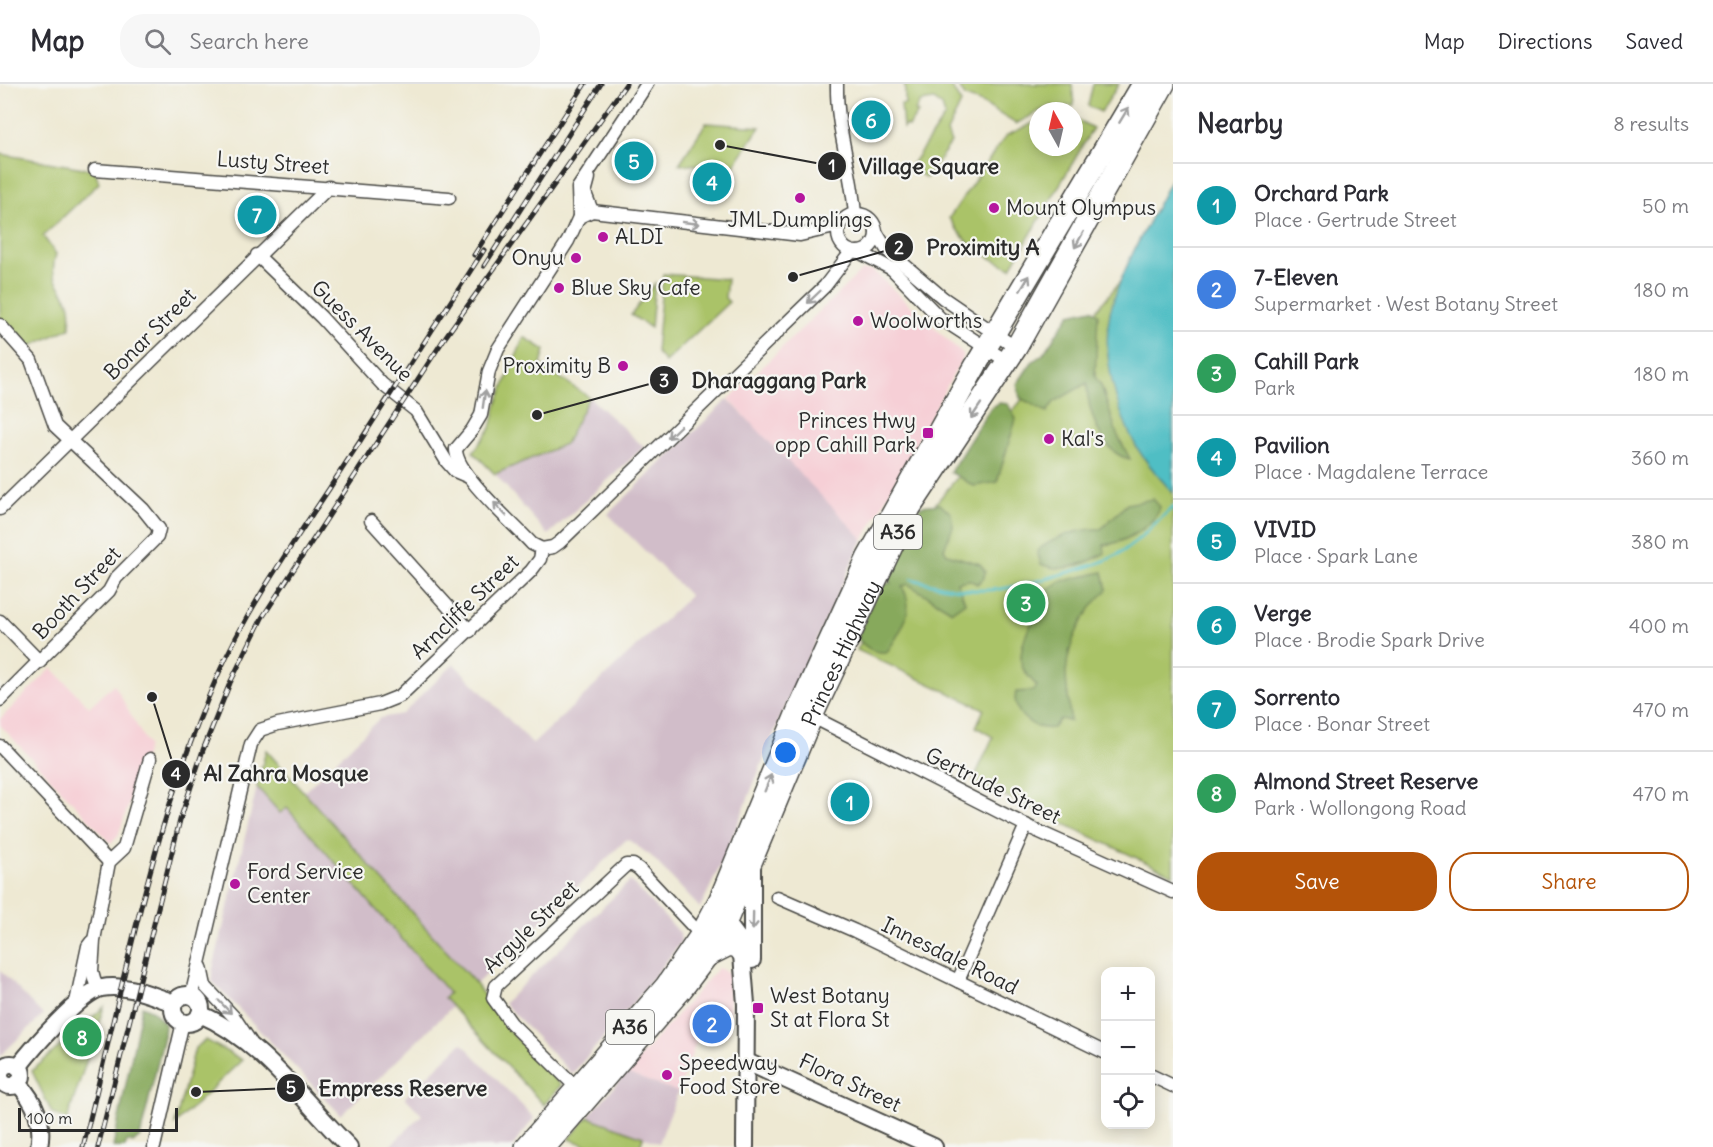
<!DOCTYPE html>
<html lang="en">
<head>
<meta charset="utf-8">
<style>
	:root { --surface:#fff; --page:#f7f7f7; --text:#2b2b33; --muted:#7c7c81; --line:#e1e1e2; --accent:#b45309 }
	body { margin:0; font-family:Delius,sans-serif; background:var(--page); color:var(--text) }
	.controls { position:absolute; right:18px; bottom:18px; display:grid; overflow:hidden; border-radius:12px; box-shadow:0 3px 15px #0003 }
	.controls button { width:54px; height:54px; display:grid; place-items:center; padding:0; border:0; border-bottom:2px solid var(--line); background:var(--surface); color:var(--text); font:30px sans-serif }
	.compass { position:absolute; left:1029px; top:18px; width:54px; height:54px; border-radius:50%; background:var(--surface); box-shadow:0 3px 15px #0003; rotate:352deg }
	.scale { position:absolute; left:18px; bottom:15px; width:160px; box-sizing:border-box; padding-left:6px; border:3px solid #2b2b2b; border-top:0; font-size:16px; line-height:21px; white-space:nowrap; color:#2b2b2b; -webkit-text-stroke:4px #f6f6f2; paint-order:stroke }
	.you { position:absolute; left:786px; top:669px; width:21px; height:21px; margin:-15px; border:4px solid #fff; border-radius:50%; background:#1a73e8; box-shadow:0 0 0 9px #1a73e833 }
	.badge { display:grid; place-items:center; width:39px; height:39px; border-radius:50%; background:var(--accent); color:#fff; font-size:20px; font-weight:700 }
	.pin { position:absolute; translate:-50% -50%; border:3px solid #fff; box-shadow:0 2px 6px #0006 }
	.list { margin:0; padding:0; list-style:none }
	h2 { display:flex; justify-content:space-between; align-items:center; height:78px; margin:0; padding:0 24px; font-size:26px }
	h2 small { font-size:20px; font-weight:400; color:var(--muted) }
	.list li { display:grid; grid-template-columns:39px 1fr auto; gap:18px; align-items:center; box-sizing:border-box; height:84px; padding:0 24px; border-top:2px solid var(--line) }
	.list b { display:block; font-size:22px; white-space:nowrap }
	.list p { margin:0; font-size:20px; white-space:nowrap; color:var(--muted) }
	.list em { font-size:20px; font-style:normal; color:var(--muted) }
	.actions { display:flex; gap:12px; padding:18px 24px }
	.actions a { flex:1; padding:14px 0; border:2px solid var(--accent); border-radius:24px; text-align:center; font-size:21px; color:var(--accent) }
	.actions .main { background:var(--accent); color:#fff }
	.icon { flex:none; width:33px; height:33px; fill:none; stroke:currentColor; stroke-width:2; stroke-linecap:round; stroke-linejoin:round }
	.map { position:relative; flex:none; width:1173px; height:1063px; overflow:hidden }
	header { display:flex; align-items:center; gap:36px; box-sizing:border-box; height:84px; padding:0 30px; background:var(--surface); border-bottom:2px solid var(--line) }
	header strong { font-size:28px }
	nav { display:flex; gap:33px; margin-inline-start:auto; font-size:21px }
	.search { width:420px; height:54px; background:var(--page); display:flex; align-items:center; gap:15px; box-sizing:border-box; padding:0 21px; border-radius:24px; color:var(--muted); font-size:22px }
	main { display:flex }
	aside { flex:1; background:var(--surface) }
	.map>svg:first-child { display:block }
</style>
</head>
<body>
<header>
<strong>Map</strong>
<div class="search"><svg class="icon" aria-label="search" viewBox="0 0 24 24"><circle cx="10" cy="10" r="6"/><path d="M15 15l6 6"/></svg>Search here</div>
<nav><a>Map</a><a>Directions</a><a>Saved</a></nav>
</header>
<main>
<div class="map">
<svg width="1173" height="1063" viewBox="0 0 1173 1063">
	<rect width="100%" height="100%" fill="#f6f6f2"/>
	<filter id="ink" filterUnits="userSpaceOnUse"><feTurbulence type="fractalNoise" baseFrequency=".0167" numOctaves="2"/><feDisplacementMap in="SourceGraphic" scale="12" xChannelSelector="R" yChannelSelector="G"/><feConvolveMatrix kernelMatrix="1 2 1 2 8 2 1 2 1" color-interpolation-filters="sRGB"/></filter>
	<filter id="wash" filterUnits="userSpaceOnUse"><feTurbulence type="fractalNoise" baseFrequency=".008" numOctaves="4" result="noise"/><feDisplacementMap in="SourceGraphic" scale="24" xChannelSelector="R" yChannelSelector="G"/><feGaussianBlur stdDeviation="1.35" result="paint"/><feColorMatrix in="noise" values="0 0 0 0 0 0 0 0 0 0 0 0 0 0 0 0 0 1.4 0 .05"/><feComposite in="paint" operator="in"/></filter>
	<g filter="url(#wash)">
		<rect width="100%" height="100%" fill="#eee9d3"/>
		<g fill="#f6cfd6">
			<path d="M 872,186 L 964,271 L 861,460 L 729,315 L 861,187 Z"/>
			<path d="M 52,584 L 89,623 L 114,600 L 148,662 L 118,752 L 111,759 L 0,641 L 0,635 Z"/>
			<path d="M 718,884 L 730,889 L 729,949 L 703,940 L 678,1008 L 626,989 Z"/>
		</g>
		<g fill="#d1bdc9">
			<path d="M 589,313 L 644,363 L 548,451 L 495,390 L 565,360 Z"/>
			<path d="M 728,315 L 863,455 L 779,637 L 724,774 L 700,824 L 651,772 L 627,755 L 476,900 L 304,708 L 380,634 L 402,630 L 454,580 L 533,660 L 690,512 L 608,430 Z"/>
			<path d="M 257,703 L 280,729 L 287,724 L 450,909 L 444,914 L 452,923 L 341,1031 L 212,897 L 212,889 Z"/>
			<path d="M 630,797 L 680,849 L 681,858 L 637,915 L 572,990 L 504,919 Z"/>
			<path d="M 0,886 L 43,931 L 0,972 Z"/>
			<path d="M 462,959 L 534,1034 L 512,1063 L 389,1063 L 422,1031 L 405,1013 Z"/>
			<path d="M 626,989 L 678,1008 L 659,1059 L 588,1033 Z"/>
		</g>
		<g fill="#aac368" stroke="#6a774a" stroke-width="1.5">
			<path d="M 905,0 L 950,0 L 961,19 L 947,48 L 951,59 L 926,94 L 910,83 L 945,32 L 942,22 L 934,16 L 920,18 L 915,27 L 918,29 L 908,43 L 906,41 L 903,44 L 901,20 L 905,20 Z"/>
			<path d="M 957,0 L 1072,0 L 1074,22 L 1049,22 L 1016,40 L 982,19 L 965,13 Z"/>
			<path d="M 1093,0 L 1119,0 L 1101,28 L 1088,22 Z"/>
			<path d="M 1074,34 L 1093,44 L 1011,184 C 984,172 965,161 949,134 L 999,61 L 1007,51 L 1038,37 L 1038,63 L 1074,63 Z"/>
			<path d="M 706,39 L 760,43 L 733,83 L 679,80 Z"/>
			<path d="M 0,70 L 95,86 L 99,99 L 43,152 L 56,170 C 48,196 60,198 69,219 C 72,226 70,237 70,244 L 24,265 L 0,241 Z"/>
			<path d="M 663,190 L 727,195 L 725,214 L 729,218 L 665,278 L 656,268 Z"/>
			<path d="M 1123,194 L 1110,228 L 1109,265 L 1136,362 L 1173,409 L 1173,791 L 973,697 L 993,653 L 976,643 L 984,625 L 857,566 L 917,442 Z"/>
			<path d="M 655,199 L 651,244 L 631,231 Z"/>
			<path d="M 524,253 L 545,266 L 541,281 L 589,313 L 565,360 L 495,390 L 473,368 L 491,344 L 497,319 Z"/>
			<path d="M 266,666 L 476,900 L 505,942 L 561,1001 L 544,1021 L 444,914 L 449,909 L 287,724 L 280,729 L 257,703 Z"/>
			<path d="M 104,923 L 67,1036 L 52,1029 L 32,987 Z"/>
			<path d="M 206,956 L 242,976 L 175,1040 L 195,964 Z"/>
			<path d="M 588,1033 L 643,1053 L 640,1063 L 591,1063 L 569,1055 Z"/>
		</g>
		<g fill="#87a95c" stroke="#596a44" stroke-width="1.5">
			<path d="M 1092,225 L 1098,230 L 1095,293 L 1101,301 L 1117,350 L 1130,375 C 1101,370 1087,325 1087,299 L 1054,318 L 1047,328 L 1020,314 L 1017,300 L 1032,278 L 1043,270 L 1070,230 Z"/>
			<path d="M 999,319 L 1008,320 L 1016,335 L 997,398 L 974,402 L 950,388 L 991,323 Z"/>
			<path d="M 1153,415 L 1160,423 C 1155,442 1122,460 1104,461 L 1105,469 C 1086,480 1062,490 1041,480 L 1037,467 C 1053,453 1081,444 1101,445 L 1127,420 Z"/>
			<path d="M 939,420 L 951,429 L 953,443 L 944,465 L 947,470 L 980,480 L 985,487 L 984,494 L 977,500 L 970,496 L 957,498 L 965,518 L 952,527 L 908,500 L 902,503 C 917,525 900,549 887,568 C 873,569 866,564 857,554 L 880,500 L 891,499 L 886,488 L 921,422 Z"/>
			<path d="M 1103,488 L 1107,506 C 1084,527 1068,557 1066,589 C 1066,605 1070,621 1070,637 L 1060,635 L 1053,644 C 1033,647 1011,629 1016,608 L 1033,607 L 1037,602 C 1032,596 1024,589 1022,582 C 1018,566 1028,539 1041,528 L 1042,508 L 1062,497 Z"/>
			<path d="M 142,922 L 153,927 L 165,940 L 164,952 L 140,1053 L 133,1059 L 127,1057 L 125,1063 L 113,1063 Z"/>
		</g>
		<path fill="#50bec4" stroke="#3e7478" stroke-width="1.5" d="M 1173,91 L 1173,409 C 1160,394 1146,379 1136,362 C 1116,325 1101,271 1110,229 C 1120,186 1153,131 1173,91 Z"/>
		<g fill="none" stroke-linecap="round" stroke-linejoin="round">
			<path stroke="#50bec4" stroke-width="3" d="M 912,495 C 973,512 996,509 1056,492 C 1075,486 1095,482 1113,473 C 1136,461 1154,440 1173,423"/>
		</g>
	</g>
	<g filter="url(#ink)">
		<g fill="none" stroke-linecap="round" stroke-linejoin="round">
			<g stroke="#484844" stroke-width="15">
				<g id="street">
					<path d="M 837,0 C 836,45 852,86 855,131"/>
					<path d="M 95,86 L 449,114"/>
					<path d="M 589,94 L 585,109 L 592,127"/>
					<path d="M 592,127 L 800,151 L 839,142"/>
					<circle cx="857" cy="149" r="19"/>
					<path d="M 579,133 L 578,104 L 647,0"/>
					<path d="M 876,148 L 887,166 L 943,214 L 1016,264"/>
					<path d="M 859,168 L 892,185 L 940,234 L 1008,278"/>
					<path d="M 257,171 L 321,233 L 382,300 L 416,327 L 447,378 L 455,387 L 469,393"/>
					<path d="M 0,241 L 31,276 L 55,342 L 143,425 L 159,445 L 157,453 L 116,494 L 109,507 L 0,616"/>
					<path d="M 456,365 L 472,346 L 481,331 L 489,287 L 498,265 L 568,157 L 579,133 L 592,127"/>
					<path d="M 456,365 C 455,389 515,441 532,460 L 542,465"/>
					<path d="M 0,425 L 329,103"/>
					<path d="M 371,437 L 470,547"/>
					<path d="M 542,465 L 553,463 L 560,458 L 825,202 L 851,168"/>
					<path d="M 0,537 L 40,578"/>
					<path d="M 807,630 L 1033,745 L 1173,808"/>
					<path d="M 0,662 L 109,778"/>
					<path d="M 777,813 L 855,847 L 1106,969"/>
					<path d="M 201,883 L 205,902 L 234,933 L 250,957"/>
					<path d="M 958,897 L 1026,741"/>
					<path d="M 97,905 L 92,887 L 94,856 L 109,778 L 124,764 L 150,675"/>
					<path d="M 191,913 L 251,660 L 260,646 L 278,640 L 380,620 L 400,612 L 531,487 L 540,475 L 542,465"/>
					<path d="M 75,923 L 88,862 L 91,858"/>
					<path d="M 1150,991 L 1173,1002"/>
					<path d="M 580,1007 L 511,939 L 493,914 L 496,902 L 626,781 L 633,781 L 639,785 L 701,851"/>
					<path d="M 154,1063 L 183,938"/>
				</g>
			</g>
			<g stroke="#484844" stroke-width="20">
				<g id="secondary">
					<path d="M 722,828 L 726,838 L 741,858 L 746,920 L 745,1063"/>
					<path d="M 752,876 L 752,779"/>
					<circle cx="187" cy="925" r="14"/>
					<path d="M 200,930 C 261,956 303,1017 349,1063"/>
					<path d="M 747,978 L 934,1063"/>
					<circle cx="11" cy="991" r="11"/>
					<path d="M 18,983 C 32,965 81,908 102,904 C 125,899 153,912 174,919"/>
					<path d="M 18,999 C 35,1018 44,1037 39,1063"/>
				</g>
			</g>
			<g stroke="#484844" stroke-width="24">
				<g id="highway">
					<path d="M 707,872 L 729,861 L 738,863 L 742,868"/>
					<path d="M 526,1063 L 666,902 L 701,851 L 720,815 L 798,626 L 867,475 L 976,281 L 1143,0"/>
					<path id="s1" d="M 545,1063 L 682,905 L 707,872 L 726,838 L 812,632 L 910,424 L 1016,264 L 1164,0"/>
				</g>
			</g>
			<use href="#street" stroke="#fff" stroke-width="12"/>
			<use href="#secondary" stroke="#fff" stroke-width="16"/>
			<use href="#highway" stroke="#fff" stroke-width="21"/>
			<g stroke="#2b2b2b" stroke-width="5">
				<g id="rail">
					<path d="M 474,171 L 585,0"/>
					<path d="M 484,182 L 601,0"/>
					<path d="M 83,1063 C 122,908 152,740 217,593 C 247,525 288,467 329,405 C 381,326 432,246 484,166"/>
					<path d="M 98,1063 L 180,736 L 203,666 L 230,599 L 262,534 L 446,252 L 626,0"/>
				</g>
			</g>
			<use href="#rail" stroke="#f6f6f2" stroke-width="3" stroke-dasharray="9" stroke-linecap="butt"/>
		</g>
		<defs><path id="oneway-shaft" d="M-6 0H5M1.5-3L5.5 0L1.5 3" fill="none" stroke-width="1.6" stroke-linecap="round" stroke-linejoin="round" transform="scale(1.5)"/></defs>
		<g stroke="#a0a0a0">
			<use href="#oneway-shaft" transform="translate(1124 31) rotate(-59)"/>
			<use href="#oneway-shaft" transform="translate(691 139) rotate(6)"/>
			<use href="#oneway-shaft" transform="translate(1079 156) rotate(119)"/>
			<use href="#oneway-shaft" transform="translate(1025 199) rotate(-59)"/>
			<use href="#oneway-shaft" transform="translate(814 213) rotate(136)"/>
			<use href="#oneway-shaft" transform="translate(484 315) rotate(-82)"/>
			<use href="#oneway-shaft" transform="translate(976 327) rotate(124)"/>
			<use href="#oneway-shaft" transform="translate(674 348) rotate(136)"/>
			<use href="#oneway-shaft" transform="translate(500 425) rotate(-133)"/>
			<use href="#oneway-shaft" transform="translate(768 699) rotate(-68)"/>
			<use href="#oneway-shaft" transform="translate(753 837) rotate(91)"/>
			<use href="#oneway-shaft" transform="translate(225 923) rotate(46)"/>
		</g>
	</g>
	<g fill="#b5179e" stroke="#f6f6f2" stroke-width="2">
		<circle cx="800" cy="114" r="6"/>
		<circle cx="994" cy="124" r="6"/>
		<circle cx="603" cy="153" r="6"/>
		<circle cx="576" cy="174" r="6"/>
		<circle cx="559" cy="204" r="6"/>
		<circle cx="858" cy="237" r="6"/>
		<circle cx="623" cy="282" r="6"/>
		<rect x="922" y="343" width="12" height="12" rx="3"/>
		<circle cx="1049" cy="355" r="6"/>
		<circle cx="235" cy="800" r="6"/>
		<rect x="752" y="918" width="12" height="12" rx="3"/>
		<circle cx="667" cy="991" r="6"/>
	</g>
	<g text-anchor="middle" stroke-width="4.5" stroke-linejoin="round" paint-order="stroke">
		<g fill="#f6f6f2" stroke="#686867" stroke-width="1.5">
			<rect x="874" y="431" width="48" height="34" rx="4.5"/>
			<rect x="606" y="926" width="48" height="34" rx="4.5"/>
		</g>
		<g font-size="20" font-weight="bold" fill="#2b2b2b">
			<text x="898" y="455">A36</text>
			<text x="630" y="950">A36</text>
		</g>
		<g font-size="21" fill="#2b2b2b" stroke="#f6f6f2">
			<text transform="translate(273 79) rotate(4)" y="7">Lusty Street</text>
			<text transform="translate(362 247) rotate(45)" y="7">Guess Avenue</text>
			<text transform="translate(150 250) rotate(-45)" y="7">Bonar Street</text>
			<text transform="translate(77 509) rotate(-47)" y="7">Booth Street</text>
			<text transform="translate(465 523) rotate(-44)" y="7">Arncliffe Street</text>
			<text dy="7" stroke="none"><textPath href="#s1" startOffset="582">Princes Highway</textPath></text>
			<text transform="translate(993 702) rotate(26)" y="7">Gertrude Street</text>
			<text transform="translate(531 843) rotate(-44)" y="7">Argyle Street</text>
			<text transform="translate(950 872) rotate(26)" y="7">Innesdale Road</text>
			<text transform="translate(850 999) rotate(25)" y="7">Flora Street</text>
		</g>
		<g font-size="21" fill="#2b2b2b" stroke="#f6f6f2" text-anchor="start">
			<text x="1006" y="131">Mount Olympus</text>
			<text x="800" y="143" text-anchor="middle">JML Dumplings</text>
			<text x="615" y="160">ALDI</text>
			<text x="564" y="181" text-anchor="end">Onyu</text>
			<text x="571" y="211">Blue Sky Cafe</text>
			<text x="870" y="244">Woolworths</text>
			<text x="611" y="289" text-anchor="end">Proximity B</text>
			<text x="916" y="344" text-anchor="end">Princes Hwy<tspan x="916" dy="24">opp Cahill Park</tspan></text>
			<text x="1061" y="362">Kal's</text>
			<text x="247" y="795">Ford Service<tspan x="247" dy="24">Center</tspan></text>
			<text x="770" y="919">West Botany<tspan x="770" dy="24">St at Flora St</tspan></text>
			<text x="679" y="986">Speedway<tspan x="679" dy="24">Food Store</tspan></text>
		</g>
	</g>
	<path fill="none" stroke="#2b2b2b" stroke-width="2" d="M720 61L832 82M793 193L899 163M537 331L664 296M152 613L176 690M196 1008L291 1004"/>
	<g fill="#2b2b2b" stroke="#f6f6f2" stroke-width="2">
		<circle cx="720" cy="61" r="6"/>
		<circle cx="793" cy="193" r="6"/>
		<circle cx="537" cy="331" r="6"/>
		<circle cx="152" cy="613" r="6"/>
		<circle cx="196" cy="1008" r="6"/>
		<circle cx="832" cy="82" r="15"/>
		<circle cx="899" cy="163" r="15"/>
		<circle cx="664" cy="296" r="15"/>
		<circle cx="176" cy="690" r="15"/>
		<circle cx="291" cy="1004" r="15"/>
	</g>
	<g font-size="18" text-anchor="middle" font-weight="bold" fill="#fff">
		<text x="832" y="88">1</text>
		<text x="899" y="170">2</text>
		<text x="664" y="303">3</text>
		<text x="176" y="696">4</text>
		<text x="291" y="1010">5</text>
	</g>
	<g font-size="22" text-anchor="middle" font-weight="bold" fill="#2b2b2b" stroke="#f6f6f2" stroke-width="4.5" stroke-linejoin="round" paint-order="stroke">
		<text x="929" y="90">Village Square</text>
		<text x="983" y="171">Proximity A</text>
		<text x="779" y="304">Dharaggang Park</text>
		<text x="286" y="697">Al Zahra Mosque</text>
		<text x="403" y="1012">Empress Reserve</text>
	</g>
</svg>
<div class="controls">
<button>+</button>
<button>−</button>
<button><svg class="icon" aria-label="locate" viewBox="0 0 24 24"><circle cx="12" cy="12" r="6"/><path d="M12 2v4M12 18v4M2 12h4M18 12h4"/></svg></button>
</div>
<svg class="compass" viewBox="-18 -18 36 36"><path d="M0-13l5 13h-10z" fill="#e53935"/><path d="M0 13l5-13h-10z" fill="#7c7c81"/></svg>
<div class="scale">100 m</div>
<div class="you"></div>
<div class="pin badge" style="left:850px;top:718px;background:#0f9aa8">1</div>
<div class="pin badge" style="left:712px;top:940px;background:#3f7fe0">2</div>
<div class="pin badge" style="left:1026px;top:519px;background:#2e9e5b">3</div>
<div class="pin badge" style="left:712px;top:98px;background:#0f9aa8">4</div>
<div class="pin badge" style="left:634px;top:77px;background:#0f9aa8">5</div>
<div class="pin badge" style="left:871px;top:36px;background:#0f9aa8">6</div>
<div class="pin badge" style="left:257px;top:131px;background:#0f9aa8">7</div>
<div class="pin badge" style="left:82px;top:953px;background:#2e9e5b">8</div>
</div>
<aside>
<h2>Nearby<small>8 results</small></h2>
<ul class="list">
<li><span class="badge" style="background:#0f9aa8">1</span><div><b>Orchard Park</b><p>Place · Gertrude Street</p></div><em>50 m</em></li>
<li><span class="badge" style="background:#3f7fe0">2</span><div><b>7-Eleven</b><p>Supermarket · West Botany Street</p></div><em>180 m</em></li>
<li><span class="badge" style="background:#2e9e5b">3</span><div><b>Cahill Park</b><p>Park</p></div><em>180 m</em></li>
<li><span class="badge" style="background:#0f9aa8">4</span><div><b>Pavilion</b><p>Place · Magdalene Terrace</p></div><em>360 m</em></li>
<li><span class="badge" style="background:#0f9aa8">5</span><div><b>VIVID</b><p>Place · Spark Lane</p></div><em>380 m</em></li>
<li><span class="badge" style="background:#0f9aa8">6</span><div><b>Verge</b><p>Place · Brodie Spark Drive</p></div><em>400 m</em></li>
<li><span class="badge" style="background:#0f9aa8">7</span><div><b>Sorrento</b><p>Place · Bonar Street</p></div><em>470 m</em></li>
<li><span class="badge" style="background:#2e9e5b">8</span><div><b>Almond Street Reserve</b><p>Park · Wollongong Road</p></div><em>470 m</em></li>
</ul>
<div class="actions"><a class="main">Save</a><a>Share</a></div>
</aside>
</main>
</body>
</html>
